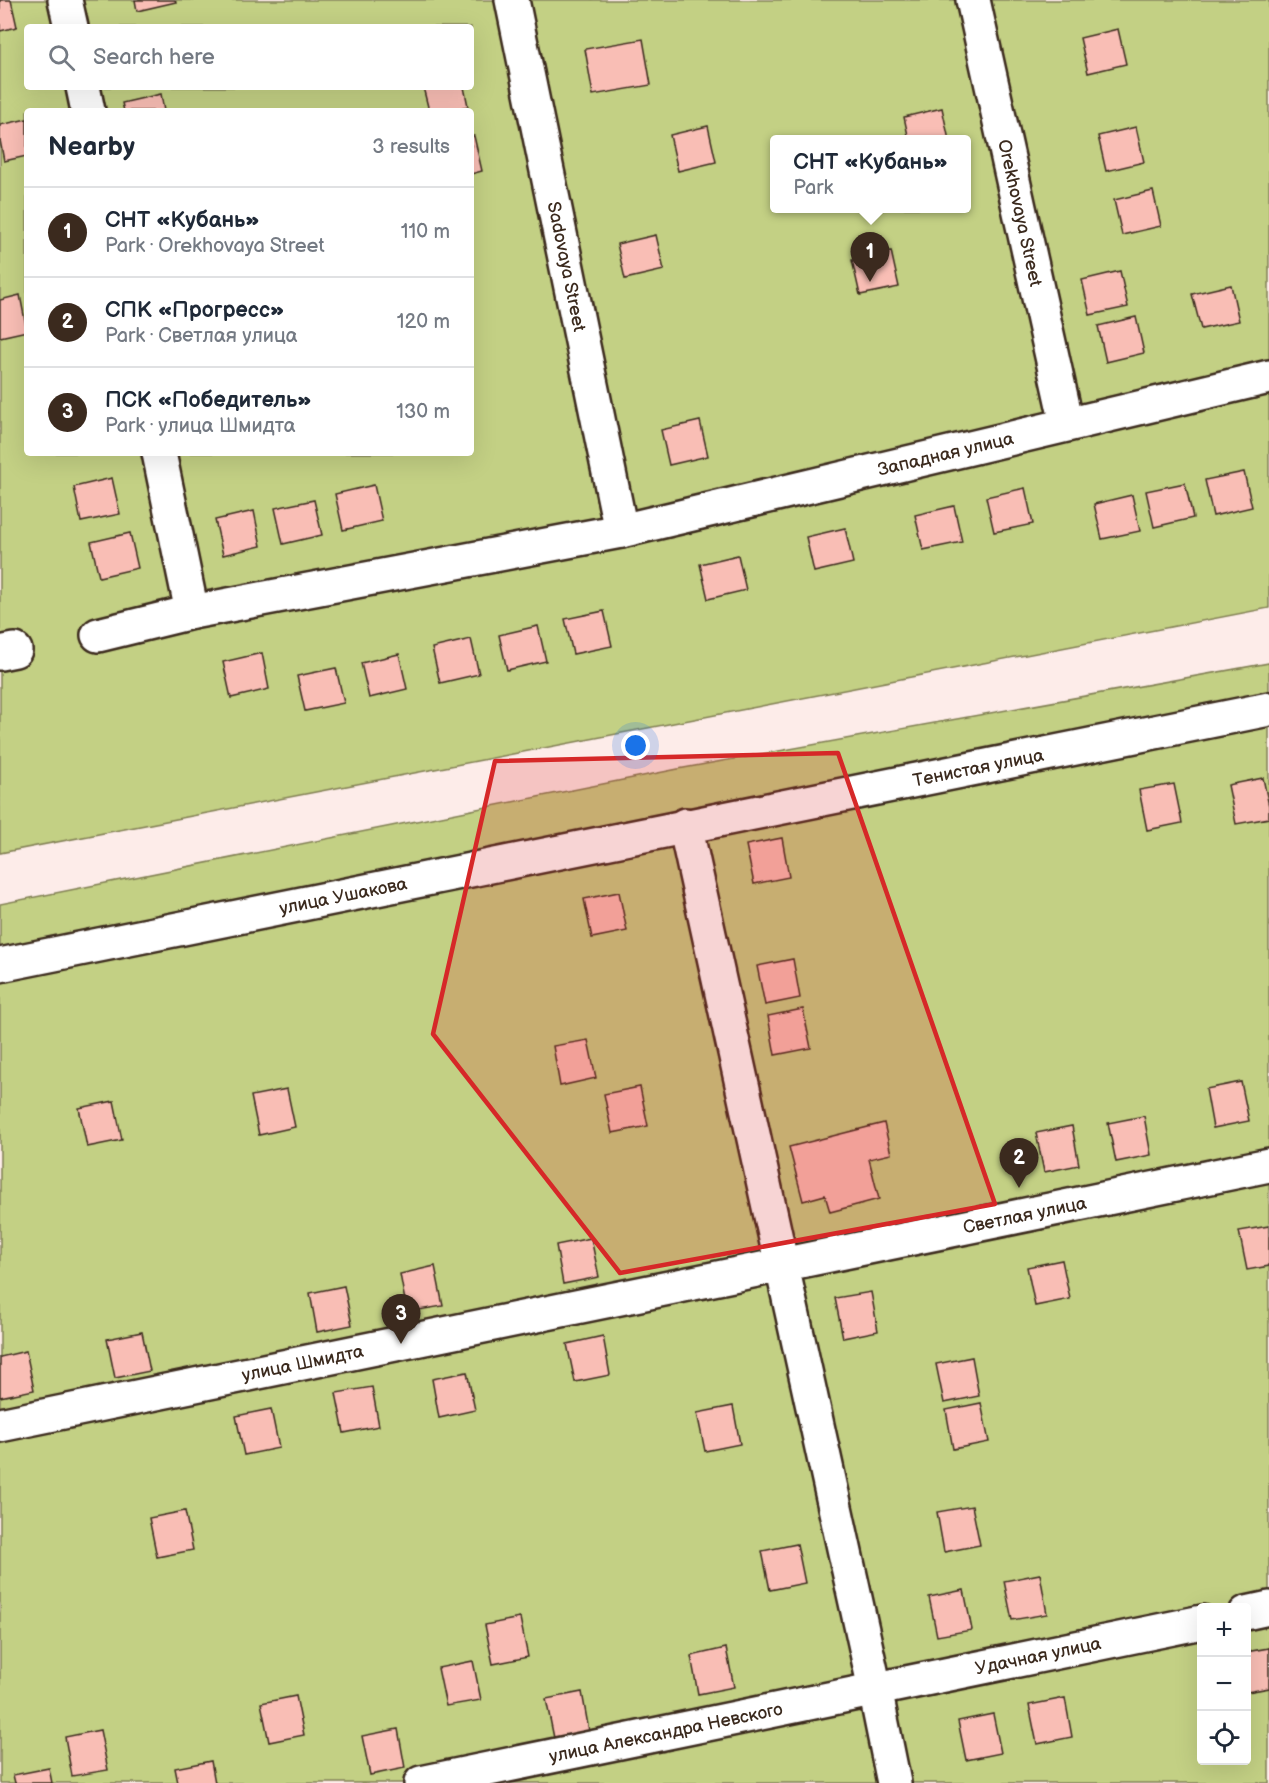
<!DOCTYPE html>
<html lang="en">
<head>
<meta charset="utf-8">
<style>
	:root { --surface:#fff; --page:#f6f6f7; --text:#1f2937; --muted:#747a83; --line:#e0e1e3; --accent:#3b2a1e }
	body { margin:0; font-family:"Balsamiq Sans",sans-serif; background:var(--page); color:var(--text) }
	.controls { position:absolute; right:18px; bottom:18px; display:grid; overflow:hidden; border-radius:6px; box-shadow:0 6px 24px #0002 }
	.controls button { width:54px; height:54px; display:grid; place-items:center; padding:0; border:0; border-bottom:2px solid var(--line); background:var(--surface); color:var(--text); font:30px sans-serif }
	.you { position:absolute; left:636px; top:746px; width:21px; height:21px; margin:-15px; border:4px solid #fff; border-radius:50%; background:#1a73e8; box-shadow:0 0 0 9px #1a73e833 }
	.badge { display:grid; place-items:center; width:39px; height:39px; border-radius:50%; background:var(--accent); color:#fff; font-size:20px; font-weight:700 }
	.pin { position:absolute; translate:-50% -50px; filter:drop-shadow(0 2px 3px #0008) }
	.pin::after { content:''; position:absolute; top:32px; width:21px; height:18px; background:inherit; clip-path:polygon(0 0,100% 0,50% 100%) }
	.popup { position:absolute; left:770px; top:135px; width:201px; height:78px; box-sizing:border-box; display:grid; place-content:center; border-radius:6px; background:var(--surface); filter:drop-shadow(0 2px 4px #0005); font-size:20px; white-space:nowrap; color:var(--muted) }
	.popup b { font-size:22px; color:var(--text) }
	.popup::after { content:''; position:absolute; left:50%; top:100%; margin-left:-12px; border:12px solid transparent; border-top-color:var(--surface) }
	.list { margin:0; padding:0; list-style:none }
	h2 { display:flex; justify-content:space-between; align-items:center; height:78px; margin:0; padding:0 24px; font-size:26px }
	h2 small { font-size:20px; font-weight:400; color:var(--muted) }
	.list li { display:grid; grid-template-columns:39px 1fr auto; gap:18px; align-items:center; box-sizing:border-box; height:90px; padding:0 24px; border-top:2px solid var(--line) }
	.list b { display:block; font-size:22px; white-space:nowrap }
	.list p { margin:0; font-size:20px; white-space:nowrap; color:var(--muted) }
	.list em { font-size:20px; font-style:normal; color:var(--muted) }
	.icon { flex:none; width:33px; height:33px; fill:none; stroke:currentColor; stroke-width:2; stroke-linecap:round; stroke-linejoin:round }
	.map { position:relative; flex:none; width:1269px; height:1783px; overflow:hidden }
	.search { position:absolute; background:var(--surface); box-shadow:0 6px 24px #0002; left:24px; top:24px; width:450px; height:66px; display:flex; align-items:center; gap:15px; box-sizing:border-box; padding:0 21px; border-radius:6px; color:var(--muted); font-size:22px }
	.panel { position:absolute; background:var(--surface); box-shadow:0 6px 24px #0002; left:24px; top:108px; width:450px; height:348px; border-radius:6px }
	.map>svg:first-child { display:block }
</style>
</head>
<body>
<div class="map">
<svg width="1269" height="1783" viewBox="0 0 1269 1783">
	<rect width="100%" height="100%" fill="#fdece9"/>
	<filter id="ink" filterUnits="userSpaceOnUse"><feTurbulence type="fractalNoise" baseFrequency=".0167" numOctaves="2"/><feDisplacementMap in="SourceGraphic" scale="12" xChannelSelector="R" yChannelSelector="G"/><feConvolveMatrix kernelMatrix="1 2 1 2 8 2 1 2 1" color-interpolation-filters="sRGB"/></filter>
	<g filter="url(#ink)">
		<g fill="#c3d084" stroke="#7f7d51" stroke-width="1.5" fill-rule="evenodd">
			<path d="M 0,0 L 1269,0 L 1269,608 L 0,853 ZM 27,27 L 471,27 L 471,87 L 27,87 ZM 27,111 L 471,111 L 471,453 L 27,453 ZM 774,140 L 966,140 L 966,208 L 774,208 Z"/>
			<path d="M 1269,663 L 1269,1783 L 0,1783 L 0,904 L 678,769 ZM 1202,1608 L 1246,1608 L 1246,1760 L 1202,1760 Z"/>
		</g>
		<g fill="#f9beb5" stroke="#3b2a1e" stroke-width="1.5">
			<path d="M 0,0 L 11,0 L 17,27 L 0,31 Z"/>
			<path d="M 135,0 L 175,0 L 176,2 L 137,11 Z"/>
			<path d="M 1118,29 L 1126,64 L 1088,73 L 1080,38 Z"/>
			<path d="M 643,39 L 651,85 L 593,95 L 585,49 Z"/>
			<path d="M 423,87 L 464,87 L 468,106 L 449,111 L 429,111 Z"/>
			<path d="M 161,94 L 164,111 L 124,111 L 122,103 Z"/>
			<path d="M 942,108 L 949,140 L 909,140 L 904,117 Z"/>
			<path d="M 27,119 L 27,156 L 4,161 L 0,140 L 0,125 Z"/>
			<path d="M 708,126 L 716,162 L 678,171 L 670,135 Z"/>
			<path d="M 1136,127 L 1144,162 L 1106,171 L 1098,136 Z"/>
			<path d="M 471,136 L 474,136 L 482,171 L 471,174 Z"/>
			<path d="M 1153,191 L 1161,226 L 1122,235 L 1114,200 Z"/>
			<path d="M 656,235 L 664,270 L 625,279 L 617,244 Z"/>
			<path d="M 891,251 L 899,287 L 860,295 L 852,260 Z"/>
			<path d="M 1120,271 L 1128,307 L 1090,315 L 1082,280 Z"/>
			<path d="M 1231,285 L 1239,321 L 1201,329 L 1192,294 Z"/>
			<path d="M 20,295 L 27,331 L 0,337 L 0,300 Z"/>
			<path d="M 1136,317 L 1144,353 L 1106,362 L 1098,326 Z"/>
			<path d="M 700,421 L 708,456 L 669,465 L 661,430 Z"/>
			<path d="M 1244,472 L 1252,507 L 1213,516 L 1205,480 Z"/>
			<path d="M 112,478 L 120,514 L 81,522 L 74,487 Z"/>
			<path d="M 1185,483 L 1193,518 L 1154,527 L 1146,491 Z"/>
			<path d="M 374,485 L 382,521 L 343,530 L 335,494 Z"/>
			<path d="M 1025,488 L 1033,524 L 994,532 L 986,497 Z"/>
			<path d="M 1132,495 L 1140,531 L 1102,539 L 1094,504 Z"/>
			<path d="M 314,500 L 322,535 L 283,544 L 275,508 Z"/>
			<path d="M 954,506 L 962,542 L 923,550 L 915,515 Z"/>
			<path d="M 254,511 L 261,546 L 223,555 L 215,520 Z"/>
			<path d="M 845,528 L 853,563 L 814,572 L 806,537 Z"/>
			<path d="M 130,533 L 138,568 L 99,577 L 91,542 Z"/>
			<path d="M 738,555 L 746,590 L 708,599 L 700,564 Z"/>
			<path d="M 604,611 L 612,646 L 573,654 L 565,619 Z"/>
			<path d="M 538,626 L 546,661 L 507,670 L 499,635 Z"/>
			<path d="M 471,639 L 479,674 L 440,683 L 432,648 Z"/>
			<path d="M 262,653 L 269,689 L 231,698 L 223,662 Z"/>
			<path d="M 399,654 L 407,689 L 369,698 L 361,663 Z"/>
			<path d="M 336,668 L 344,703 L 305,711 L 297,676 Z"/>
			<path d="M 1263,778 L 1269,806 L 1269,818 L 1236,824 L 1228,785 Z"/>
			<path d="M 1174,784 L 1182,823 L 1147,830 L 1139,790 Z"/>
			<path d="M 782,838 L 789,877 L 754,884 L 746,845 Z"/>
			<path d="M 619,892 L 627,931 L 592,938 L 584,899 Z"/>
			<path d="M 793,959 L 800,998 L 765,1005 L 757,966 Z"/>
			<path d="M 803,1009 L 811,1048 L 775,1055 L 768,1016 Z"/>
			<path d="M 588,1040 L 596,1078 L 560,1086 L 553,1046 Z"/>
			<path d="M 1241,1082 L 1249,1121 L 1213,1128 L 1206,1089 Z"/>
			<path d="M 640,1087 L 648,1126 L 612,1133 L 604,1094 Z"/>
			<path d="M 287,1089 L 295,1127 L 259,1135 L 251,1096 Z"/>
			<path d="M 114,1101 L 122,1140 L 87,1147 L 79,1108 Z"/>
			<path d="M 1144,1116 L 1151,1155 L 1116,1162 L 1108,1123 Z"/>
			<path d="M 884,1123 L 891,1154 L 869,1159 L 879,1199 L 830,1212 L 825,1195 L 803,1201 L 789,1147 Z"/>
			<path d="M 1072,1126 L 1079,1165 L 1044,1172 L 1036,1133 Z"/>
			<path d="M 1269,1226 L 1269,1266 L 1247,1270 L 1239,1231 Z"/>
			<path d="M 591,1238 L 599,1277 L 563,1284 L 556,1245 Z"/>
			<path d="M 1062,1260 L 1070,1299 L 1035,1306 L 1027,1267 Z"/>
			<path d="M 435,1266 L 443,1306 L 407,1312 L 400,1274 Z"/>
			<path d="M 344,1286 L 352,1325 L 317,1332 L 310,1293 Z"/>
			<path d="M 871,1292 L 878,1331 L 843,1338 L 835,1298 Z"/>
			<path d="M 142,1332 L 150,1371 L 115,1378 L 107,1339 Z"/>
			<path d="M 603,1336 L 610,1375 L 575,1382 L 567,1344 Z"/>
			<path d="M 26,1351 L 34,1390 L 0,1397 L 0,1357 Z"/>
			<path d="M 972,1357 L 979,1396 L 944,1403 L 936,1364 Z"/>
			<path d="M 467,1372 L 475,1410 L 439,1418 L 432,1379 Z"/>
			<path d="M 372,1387 L 379,1426 L 344,1433 L 336,1393 Z"/>
			<path d="M 981,1403 L 989,1442 L 953,1449 L 946,1410 Z"/>
			<path d="M 733,1406 L 740,1444 L 705,1451 L 697,1413 Z"/>
			<path d="M 271,1409 L 279,1448 L 244,1455 L 236,1416 Z"/>
			<path d="M 972,1506 L 980,1545 L 944,1552 L 937,1512 Z"/>
			<path d="M 185,1511 L 193,1550 L 157,1557 L 149,1518 Z"/>
			<path d="M 797,1544 L 805,1583 L 770,1590 L 762,1551 Z"/>
			<path d="M 1040,1574 L 1047,1614 L 1012,1620 L 1004,1581 Z"/>
			<path d="M 964,1590 L 972,1630 L 937,1636 L 929,1597 Z"/>
			<path d="M 520,1618 L 528,1657 L 493,1664 L 485,1625 Z"/>
			<path d="M 726,1648 L 734,1687 L 698,1694 L 691,1656 Z"/>
			<path d="M 1269,1648 L 1269,1688 L 1247,1692 L 1246,1652 Z"/>
			<path d="M 473,1661 L 481,1700 L 446,1706 L 438,1668 Z"/>
			<path d="M 582,1692 L 589,1731 L 554,1738 L 546,1699 Z"/>
			<path d="M 296,1696 L 304,1735 L 269,1742 L 261,1703 Z"/>
			<path d="M 1065,1698 L 1072,1737 L 1037,1744 L 1029,1705 Z"/>
			<path d="M 993,1714 L 1001,1753 L 966,1760 L 958,1721 Z"/>
			<path d="M 398,1729 L 405,1768 L 370,1775 L 362,1736 Z"/>
			<path d="M 100,1730 L 108,1770 L 72,1776 L 65,1737 Z"/>
			<path d="M 211,1761 L 215,1783 L 178,1783 L 175,1768 Z"/>
			<path d="M 49,1768 L 52,1783 L 15,1783 L 13,1775 Z"/>
		</g>
		<g fill="none" stroke-linecap="round" stroke-linejoin="round">
			<g stroke="#3b2a1e" stroke-width="38">
				<g id="street">
					<path d="M 65,0 L 71,27"/>
					<path id="s1" d="M 512,0 L 621,531"/>
					<path id="s2" d="M 973,0 L 1067,424"/>
					<path d="M 83,87 L 88,111"/>
					<path d="M 159,453 L 192,612"/>
					<path id="s3" d="M 98,635 L 192,612 L 621,531 L 1269,377"/>
					<path d="M 0,653 L 15,650"/>
					<path d="M 685,825 L 875,1689 L 894,1783"/>
					<path id="s4" d="M 0,965 L 1269,709"/>
					<path id="s5" d="M 0,1425 L 1269,1165"/>
					<path d="M 1246,1613 L 1269,1608"/>
					<path id="s6" d="M 421,1783 L 1202,1622"/>
				</g>
			</g>
			<use href="#street" stroke="#fff" stroke-width="33"/>
		</g>
	</g>
	<path fill="#d62828" fill-opacity="0.2" stroke="#d62828" stroke-width="4.5" stroke-linejoin="round" d="M 838,753 L 995,1204 L 620,1273 L 433,1034 L 495,761 Z"/>
	<g text-anchor="middle" stroke-width="4.5" stroke-linejoin="round" paint-order="stroke">
		<g font-size="18" fill="#3b2a1e" stroke="#fff">
			<text dy="6" stroke="none"><textPath href="#s2" startOffset="218">Orekhovaya Street</textPath></text>
			<text dy="6" stroke="none"><textPath href="#s1" startOffset="272">Sadovaya Street</textPath></text>
			<text dy="6" stroke="none"><textPath href="#s3" startOffset="867">Западная улица</textPath></text>
			<text dy="6" stroke="none"><textPath href="#s4" startOffset="998">Тенистая улица</textPath></text>
			<text dy="6" stroke="none"><textPath href="#s4" startOffset="350">улица Ушакова</textPath></text>
			<text dy="6" stroke="none"><textPath href="#s5" startOffset="1046">Светлая улица</textPath></text>
			<text dy="6" stroke="none"><textPath href="#s5" startOffset="309">улица Шмидта</textPath></text>
			<text dy="6" stroke="none"><textPath href="#s6" startOffset="630">Удачная улица</textPath></text>
			<text dy="6" stroke="none"><textPath href="#s6" startOffset="250">улица Александра Невского</textPath></text>
		</g>
	</g>
</svg>
<div class="controls">
<button>+</button>
<button>−</button>
<button><svg class="icon" aria-label="locate" viewBox="0 0 24 24"><circle cx="12" cy="12" r="6"/><path d="M12 2v4M12 18v4M2 12h4M18 12h4"/></svg></button>
</div>
<div class="you"></div>
<div class="pin badge" style="left:870px;top:282px">1</div>
<div class="popup"><b>СНТ «Кубань»</b>Park</div>
<div class="pin badge" style="left:1019px;top:1188px">2</div>
<div class="pin badge" style="left:401px;top:1344px">3</div>
<div class="search"><svg class="icon" aria-label="search" viewBox="0 0 24 24"><circle cx="10" cy="10" r="6"/><path d="M15 15l6 6"/></svg>Search here</div>
<section class="panel">
<h2>Nearby<small>3 results</small></h2>
<ul class="list">
<li><span class="badge">1</span><div><b>СНТ «Кубань»</b><p>Park · Orekhovaya Street</p></div><em>110 m</em></li>
<li><span class="badge">2</span><div><b>СПК «Прогресс»</b><p>Park · Светлая улица</p></div><em>120 m</em></li>
<li><span class="badge">3</span><div><b>ПСК «Победитель»</b><p>Park · улица Шмидта</p></div><em>130 m</em></li>
</ul>
</section>
</div>
</body>
</html>
